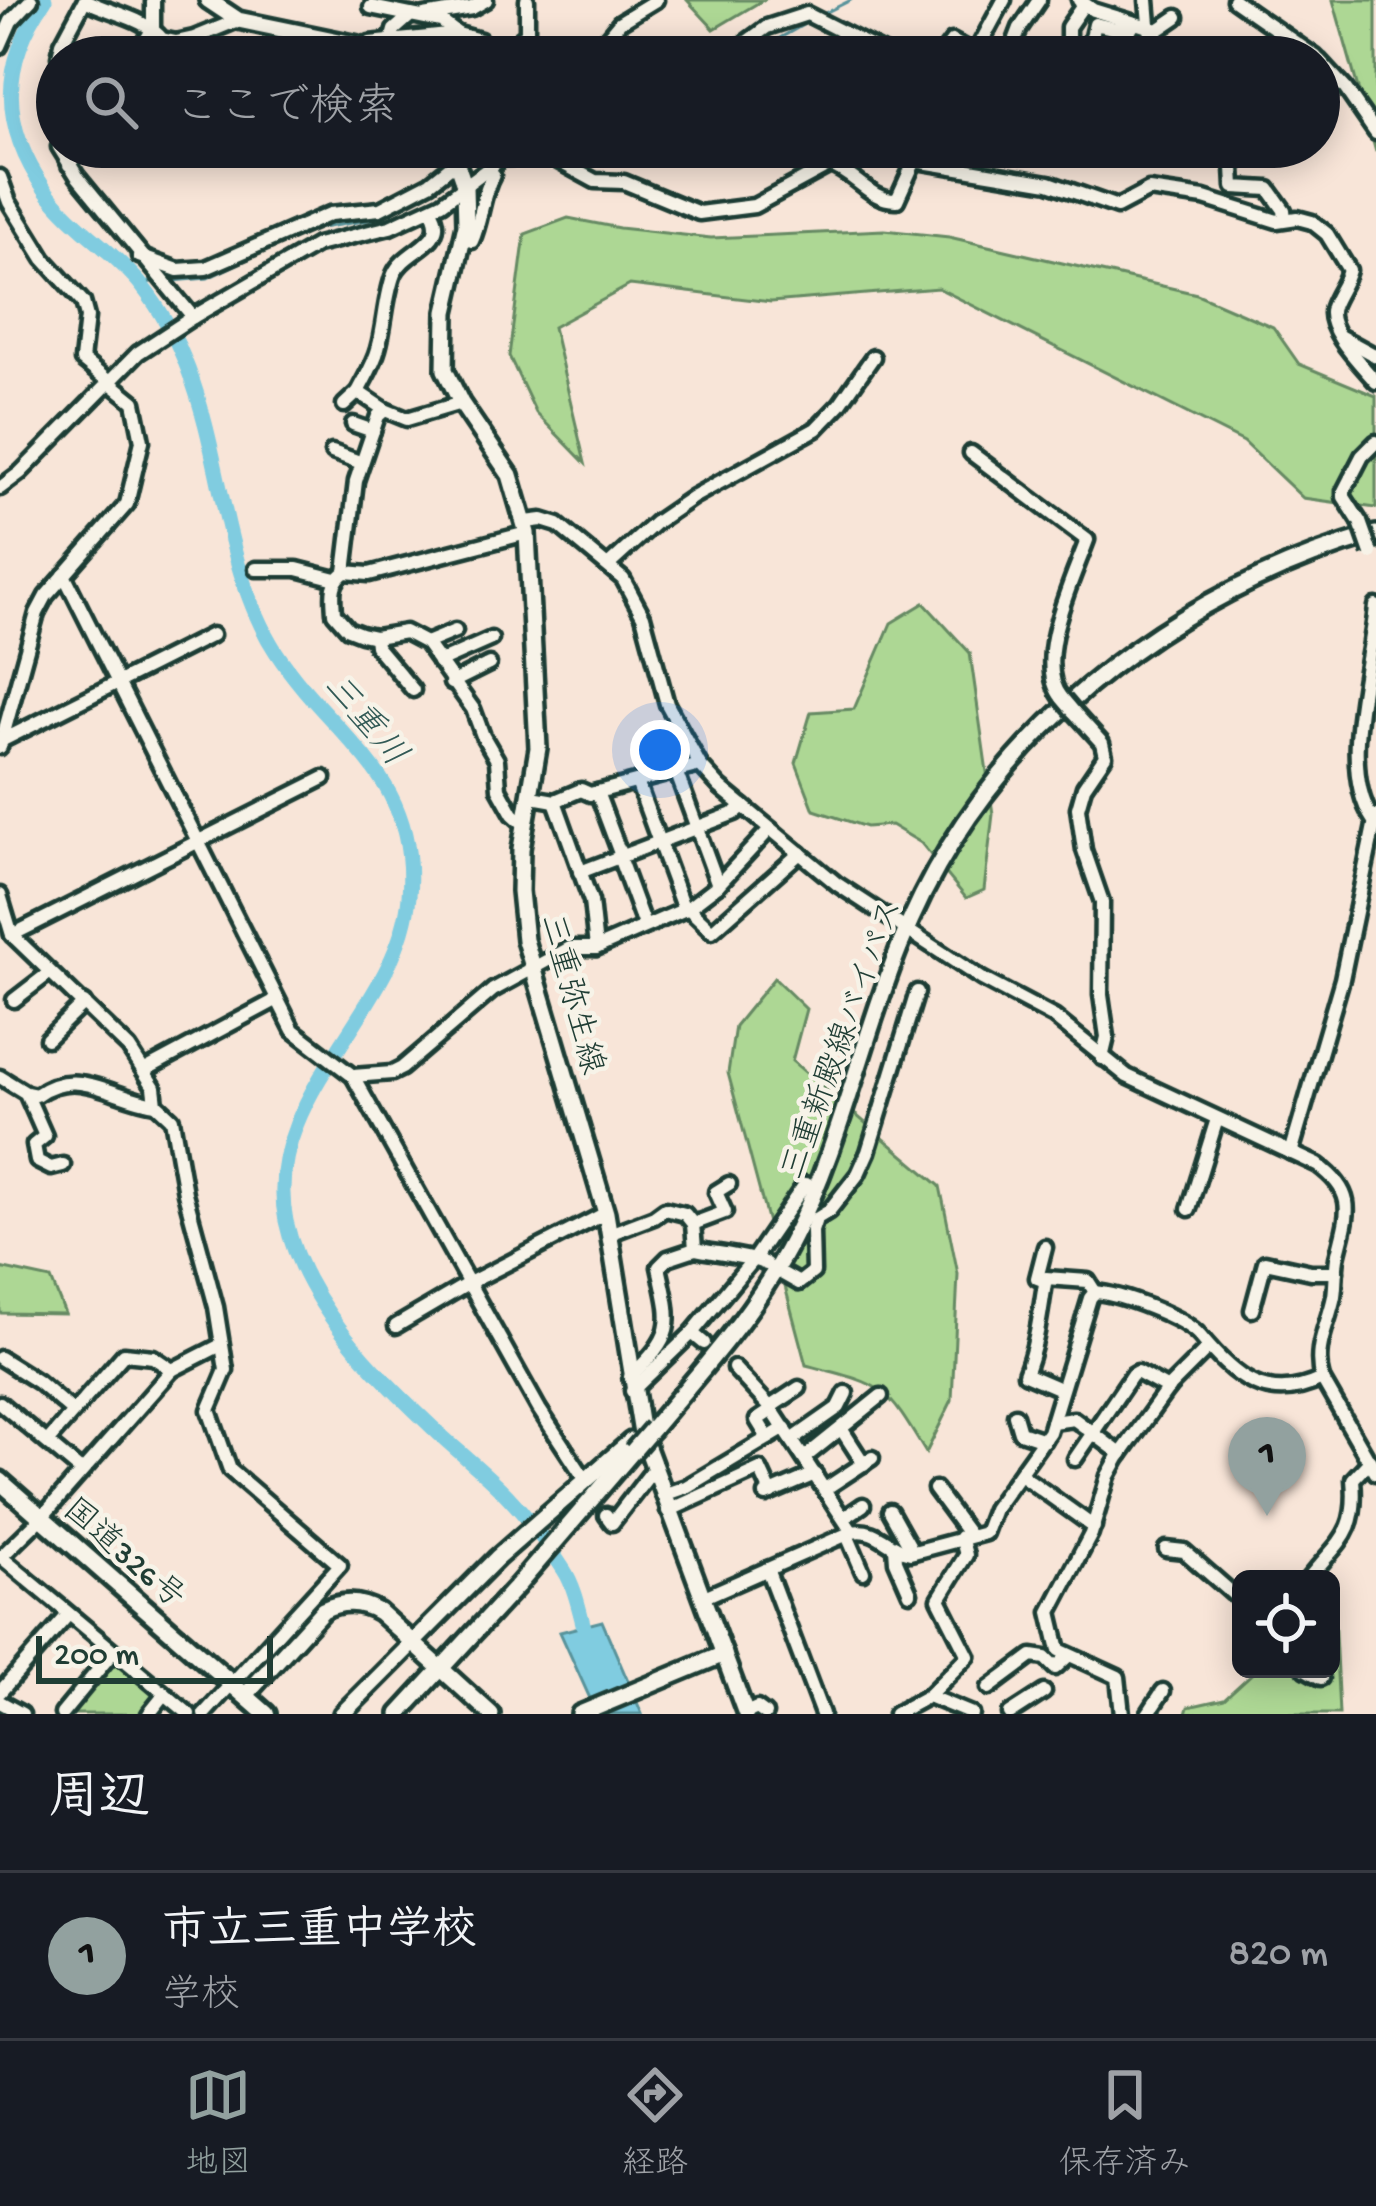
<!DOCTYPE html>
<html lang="ja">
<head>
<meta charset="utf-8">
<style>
	:root { --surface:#171b24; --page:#242831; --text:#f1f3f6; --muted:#9ea1a6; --line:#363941; --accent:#92a19f }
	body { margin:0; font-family:"Gochi Hand","Klee One",sans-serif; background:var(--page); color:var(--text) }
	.controls { position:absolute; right:36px; bottom:36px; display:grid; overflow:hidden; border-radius:18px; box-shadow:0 6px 30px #0003 }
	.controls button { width:108px; height:108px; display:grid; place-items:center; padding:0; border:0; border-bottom:3px solid var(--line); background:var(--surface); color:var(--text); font:60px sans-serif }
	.scale { position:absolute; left:36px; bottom:30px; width:237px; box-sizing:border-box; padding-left:12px; border:6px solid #1f3d34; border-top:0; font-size:33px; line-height:42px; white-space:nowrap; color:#1f3d34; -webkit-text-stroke:9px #f7f3e8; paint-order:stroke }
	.you { position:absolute; left:660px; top:750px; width:42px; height:42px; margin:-30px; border:9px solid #fff; border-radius:50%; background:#1a73e8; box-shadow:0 0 0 18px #1a73e833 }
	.badge { display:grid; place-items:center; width:78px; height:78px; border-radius:50%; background:var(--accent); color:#111; font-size:39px; font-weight:700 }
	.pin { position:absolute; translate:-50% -99px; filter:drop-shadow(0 3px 6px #0008) }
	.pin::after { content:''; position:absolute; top:63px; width:42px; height:36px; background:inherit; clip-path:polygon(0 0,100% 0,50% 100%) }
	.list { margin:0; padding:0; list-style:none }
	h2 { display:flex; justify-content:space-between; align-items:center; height:156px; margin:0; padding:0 48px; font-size:51px }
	h2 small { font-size:39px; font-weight:400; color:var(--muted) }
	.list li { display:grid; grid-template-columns:78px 1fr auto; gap:36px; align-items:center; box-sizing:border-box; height:168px; padding:0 48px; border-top:3px solid var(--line) }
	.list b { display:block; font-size:45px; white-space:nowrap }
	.list p { margin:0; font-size:39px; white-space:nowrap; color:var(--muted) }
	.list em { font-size:39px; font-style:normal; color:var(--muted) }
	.icon { flex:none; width:66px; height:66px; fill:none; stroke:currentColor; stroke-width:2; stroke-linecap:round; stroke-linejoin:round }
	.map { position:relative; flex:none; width:1376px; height:1714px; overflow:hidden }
	.search { position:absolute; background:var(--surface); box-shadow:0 6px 30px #0003; left:36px; right:36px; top:36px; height:132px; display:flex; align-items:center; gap:30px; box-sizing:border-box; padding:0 42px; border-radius:66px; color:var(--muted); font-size:45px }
	.sheet { height:324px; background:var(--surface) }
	nav { display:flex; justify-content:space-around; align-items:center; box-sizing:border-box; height:168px; border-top:3px solid var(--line); background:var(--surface); font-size:33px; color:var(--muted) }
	nav a { display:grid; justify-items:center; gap:6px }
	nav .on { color:var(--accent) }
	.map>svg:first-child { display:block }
</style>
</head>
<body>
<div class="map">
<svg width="1376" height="1714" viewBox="0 0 1376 1714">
	<rect width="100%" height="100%" fill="#f8e5d8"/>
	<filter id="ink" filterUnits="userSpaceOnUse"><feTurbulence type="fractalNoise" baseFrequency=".00833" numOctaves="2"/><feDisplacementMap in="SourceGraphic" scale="24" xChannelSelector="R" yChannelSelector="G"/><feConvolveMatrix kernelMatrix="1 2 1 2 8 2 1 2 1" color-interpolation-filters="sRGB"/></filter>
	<g filter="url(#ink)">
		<g fill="#add794" stroke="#668a64" stroke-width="3">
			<path d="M 687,0 L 763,0 L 714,29 Z"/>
			<path d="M 1333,0 L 1376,0 L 1376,152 Z"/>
			<path d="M 568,218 L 619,228 L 711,238 L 884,230 L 949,237 L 1197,294 L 1273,327 L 1299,364 L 1376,396 L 1376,508 L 1303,498 L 1244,442 L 938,288 L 771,302 L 630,285 L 553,327 L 585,463 L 536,413 L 509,356 L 525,234 Z"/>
			<path d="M 924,603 L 970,653 L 993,814 L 984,890 L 966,898 L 921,843 L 891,825 L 866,827 L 814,810 L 796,763 L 811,712 L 854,709 L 891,623 Z"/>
			<path d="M 774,978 L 806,1009 L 792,1061 L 940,1186 L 958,1274 L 952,1400 L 926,1453 C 884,1383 884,1385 806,1365 L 728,1073 L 735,1026 Z"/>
			<path d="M 0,1268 L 51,1279 L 65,1314 L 0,1313 Z"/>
			<path d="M 1333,1592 L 1339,1714 L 1186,1714 L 1188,1707 L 1224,1699 L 1257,1669 L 1331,1669 Z"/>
			<path d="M 111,1653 L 160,1694 L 144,1714 L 63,1714 Z"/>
		</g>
		<path fill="#80cce0" stroke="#59939b" stroke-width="3" d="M 602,1621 L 642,1714 L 597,1714 L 560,1632 Z"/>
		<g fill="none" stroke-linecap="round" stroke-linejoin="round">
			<g stroke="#59939b" stroke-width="3">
				<path d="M 821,15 L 851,0"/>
				<path d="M 746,57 L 812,20"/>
				<path d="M 463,166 L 484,147"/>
				<path d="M 172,281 L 208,278 L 309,230 L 375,219 L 428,193 L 455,172"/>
				<path d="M 141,284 L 157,281"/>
			</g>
			<path stroke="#80cce0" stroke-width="15" d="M 45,0 C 0,64 0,126 46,191 C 73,227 114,251 142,286 C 161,310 177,340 188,369 C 223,459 224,572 276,652 C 334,741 419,773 409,896 C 400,1010 260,1097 286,1221 C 304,1304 375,1373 434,1429 C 459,1453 489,1475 512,1501 C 531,1521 549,1547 564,1570 C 577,1590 581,1620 588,1642"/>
			<g stroke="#1f3d34" stroke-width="21">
				<g id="minor">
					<path d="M 85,0 C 109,13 146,18 162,39 L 176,42 L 194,38 L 238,20"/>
					<path d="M 1079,0 L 1093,10 L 1158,30 L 1177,17"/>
					<path d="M 1147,0 L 1151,48 L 1160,57"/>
					<path d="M 1234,0 L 1316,57"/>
					<path d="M 371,7 L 410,15"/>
					<path d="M 424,16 L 472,8 L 486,0"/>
					<path d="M 391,41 L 394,30 L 411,15 L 441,21 L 458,34"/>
					<path d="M 1068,42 L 1068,27 L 1084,4"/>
					<path d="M 0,46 L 11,21 L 31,0"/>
					<path d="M 368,47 L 370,43 L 458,34 L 480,40 L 489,57"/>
					<path d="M 1010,54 L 1020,28 L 1039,0"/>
					<path d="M 489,56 L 509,48 L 527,33 L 527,0"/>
					<path d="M 59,57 L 62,43 L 85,0"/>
					<path d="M 136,57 L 153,28 L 153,0"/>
					<path d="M 591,57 L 620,22 L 656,0"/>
					<path d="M 726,57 L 767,27 L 807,14 L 892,57"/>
					<path d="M 940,57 L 952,41 L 972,52 L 977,50 L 1004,0"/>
					<path d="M 1102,57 L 1091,41 L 1095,24 L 1129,32 L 1135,23"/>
					<path d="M 1319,60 L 1345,88 L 1376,133"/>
					<path d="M 57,67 L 54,116 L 57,133"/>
					<path d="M 59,147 L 77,176 L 193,317"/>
					<path d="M 1232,147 L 1234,187 L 1269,189 L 1284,210 L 1285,219"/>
					<path d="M 505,158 L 549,156 L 595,181 L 624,182 L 699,213 L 754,206 L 830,165 C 855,173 870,201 897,200 L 921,147"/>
					<path d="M 916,161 L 1049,183 L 1117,207 L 1149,190 L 1204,198 L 1277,221 L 1297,218 L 1312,222 L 1327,234 L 1349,270 C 1345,285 1337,293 1332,307 C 1324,329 1363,366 1376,382"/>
					<path d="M 69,165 L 82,147"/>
					<path d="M 0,177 L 9,202 L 44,259 L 83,302 L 87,317 L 82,360 L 134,402 L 142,441 L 127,504 L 46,596 L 37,613 L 0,747"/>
					<path d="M 463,239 L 472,241 C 482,219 481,196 493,175 L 490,168"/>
					<path d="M 139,256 L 178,270 L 206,268 L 330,214 L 380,209 L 430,183 L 475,147"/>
					<path d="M 1341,337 L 1376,356"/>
					<path d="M 358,392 C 365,378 374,364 378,349 C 385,325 385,297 394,274 C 405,248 453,243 430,209"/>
					<path d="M 461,403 L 407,419 L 385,410 L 378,416 L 356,481 L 345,572 C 330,583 333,596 334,613 L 348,629 L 361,634 L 375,637 L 405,632 L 426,643 L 473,709 L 483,736 L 497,760 L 499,789 L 513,814 L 525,825"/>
					<path d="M 344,405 L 358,392 L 385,410"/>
					<path d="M 353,424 L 373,431"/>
					<path d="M 332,452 L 362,463"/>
					<path d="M 971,453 L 1087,540 C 1073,579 1032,662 1062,698"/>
					<path d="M 0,488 L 20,473 L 138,353 L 193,317 L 317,245 L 390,227 L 442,203 L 517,147"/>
					<path d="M 526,522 L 542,520 L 558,525 L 623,579 L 643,616 L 667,704 L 700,765 L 720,787 L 837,884 L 982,979 L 1054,1017 L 1127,1076 L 1318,1165 C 1359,1195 1347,1215 1337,1258 C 1335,1270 1336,1283 1334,1296 C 1328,1326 1313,1348 1322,1379 L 1376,1473"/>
					<path d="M 1360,522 L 1344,497 L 1344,491 L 1362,456 L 1376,442"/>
					<path d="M 610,564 L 655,523 L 693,497 L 816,429 L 840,404 L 873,357"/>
					<path d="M 256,569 L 297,569 L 336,579"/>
					<path d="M 345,572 L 369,574 L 527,533"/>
					<path d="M 64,575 L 293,1030 L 353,1076 L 539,1409 L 581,1473"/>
					<path d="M 375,637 L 376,646 L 413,690"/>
					<path d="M 426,643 L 455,631"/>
					<path d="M 439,662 L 491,639"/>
					<path d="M 451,683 L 489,664"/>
					<path d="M 1073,711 L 1102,743 L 1105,756 L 1084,787 L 1078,808 L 1084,850 L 1102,902 L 1101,995 L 1107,1037 L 1102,1058"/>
					<path d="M 1,741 L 212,635"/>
					<path d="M 676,771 L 718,885"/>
					<path d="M 637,782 L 684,910"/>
					<path d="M 597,792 L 621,856"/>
					<path d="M 532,797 L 555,801 L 581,790 L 590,794 L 700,765"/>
					<path d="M 555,801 L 591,901 L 596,948"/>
					<path d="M 1373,820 C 1337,766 1371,666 1376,606"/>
					<path d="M 619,857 L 644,925"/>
					<path d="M 580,872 L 735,813 L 743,806"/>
					<path d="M 0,895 L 12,935 L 129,1048 L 154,1087 L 156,1104 L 172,1119 L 185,1193 L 216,1307 L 226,1370 L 209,1410 L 230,1470 L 340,1565 L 204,1714"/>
					<path d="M 688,908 L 712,931 L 800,853"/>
					<path d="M 12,935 L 324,778"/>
					<path d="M 14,1000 L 49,973"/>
					<path d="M 47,1039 L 84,1003"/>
					<path d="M 145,1070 L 276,1000"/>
					<path d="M 353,1076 L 392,1073 L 402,1068 L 493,990 L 570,948 L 596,948 L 688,908 L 718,885 L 770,829"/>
					<path d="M 0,1077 L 26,1093 L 45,1136 L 34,1145 L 37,1161 L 51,1168 L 63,1165"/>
					<path d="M 26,1093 L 36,1095 C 78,1065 112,1098 156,1104"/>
					<path d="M 1291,1153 L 1342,979 L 1376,816"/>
					<path d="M 1189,1209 L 1217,1119"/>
					<path d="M 609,1234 L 654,1217 L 665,1209 L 685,1214 L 693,1224 L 725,1212 L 716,1192 L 729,1184"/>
					<path d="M 1045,1247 L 1037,1278 L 1045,1281"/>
					<path d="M 695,1249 C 713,1253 754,1257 766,1264"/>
					<path d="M 783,1274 L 799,1283 L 813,1272 L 812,1231 L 816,1219 L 829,1211 L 858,1174 L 868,1152 L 917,992"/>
					<path d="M 1252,1310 L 1265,1262 L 1311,1272 L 1336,1272"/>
					<path d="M 396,1326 L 471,1282 L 606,1213"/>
					<path d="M 692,1333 L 755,1257 L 805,1184 L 816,1188"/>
					<path d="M 0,1358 L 38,1382 L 73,1412"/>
					<path d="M 734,1368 L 770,1407"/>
					<path d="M 630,1377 C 676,1333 672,1325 659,1267 L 668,1258 L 695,1249 L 693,1224"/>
					<path d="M 799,1388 L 770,1407 L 852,1532"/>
					<path d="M 1060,1389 L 1025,1374 C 1038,1342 1040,1312 1046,1278 L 1088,1281 L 1095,1292"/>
					<path d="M 632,1391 L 692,1333 L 704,1343"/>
					<path d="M 0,1403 L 81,1471"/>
					<path d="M 1015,1415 L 1020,1432 L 1044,1440"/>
					<path d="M 1052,1422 L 1074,1419 L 1121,1454"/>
					<path d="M 842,1430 L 864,1464"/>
					<path d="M 768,1438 L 757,1420 L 772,1410"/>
					<path d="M 792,1440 L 839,1407 L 846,1393"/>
					<path d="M 47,1442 L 124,1354 L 153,1357 L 172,1370"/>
					<path d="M 804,1458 L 881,1396"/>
					<path d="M 1075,1459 L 1132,1375 L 1137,1372 L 1168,1389"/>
					<path d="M 1020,1474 L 1094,1527"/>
					<path d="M 825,1489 L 872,1458"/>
					<path d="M 935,1489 L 969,1535"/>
					<path d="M 663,1495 L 686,1487 L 785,1428"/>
					<path d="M 766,1495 L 815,1474"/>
					<path d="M 668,1511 L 760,1469 L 771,1493"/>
					<path d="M 890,1511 L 913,1552"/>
					<path d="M 606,1515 L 612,1523 L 653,1470"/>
					<path d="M 844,1518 L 863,1505"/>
					<path d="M 847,1535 L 863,1572"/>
					<path d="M 895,1547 L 896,1561 L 910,1593"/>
					<path d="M 1166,1549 L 1184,1551 L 1241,1601"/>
					<path d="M 0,1556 L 189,1714"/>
					<path d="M 1,1557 L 42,1517 L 172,1370 L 221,1345"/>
					<path d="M 767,1569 L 822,1714"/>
					<path d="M 1308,1579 C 1340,1539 1358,1534 1353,1479 L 1370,1461"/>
					<path d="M 702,1598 L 852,1532 C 878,1527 887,1548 910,1553 L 985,1533 L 994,1509 L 1049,1432 L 1090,1298 L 1095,1292 C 1120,1294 1184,1317 1200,1336 C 1233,1376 1266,1406 1322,1379"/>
					<path d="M 1305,1669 L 1321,1678"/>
					<path d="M 989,1688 L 1032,1656 L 1045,1658 L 1055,1668 L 1068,1656"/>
					<path d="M 0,1692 L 67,1616"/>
					<path d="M 928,1696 L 968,1656 L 939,1599 L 966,1555 L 961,1537"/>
					<path d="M 0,1702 L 22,1714"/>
					<path d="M 746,1713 L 757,1708 L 765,1714"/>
					<path d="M 62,1714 L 113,1652"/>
					<path d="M 149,1714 L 165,1694"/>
					<path d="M 895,1714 L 928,1696 L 972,1714"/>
					<path d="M 1010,1714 L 1044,1692"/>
					<path d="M 1122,1714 L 1118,1677 L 1059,1650 L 1050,1612 L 1091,1534 L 1108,1476 L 1118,1458 L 1169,1387 L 1207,1349"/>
					<path d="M 1148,1714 L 1163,1691"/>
				</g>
			</g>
			<g stroke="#1f3d34" stroke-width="24">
				<g id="major">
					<path d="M 208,0 L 238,20 L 368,47 L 384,57"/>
					<path d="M 451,147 L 465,187 L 466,225 L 446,312 L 445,370 L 461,403 L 510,475 L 527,533 L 538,748 L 521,849 L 520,891 L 525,940 L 606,1213 L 642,1434 L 746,1714"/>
					<path d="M 653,1428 C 704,1367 757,1310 793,1238 C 840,1147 861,1043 899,948 C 981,739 1164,596 1376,534"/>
					<path d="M 245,1696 L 323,1610 C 343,1600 361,1601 379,1612 L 491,1714"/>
					<path d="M 342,1714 L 497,1558 L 631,1441"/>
					<path d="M 399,1714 L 517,1586 L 633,1451"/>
					<path d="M 580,1714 L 724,1654"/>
				</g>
			</g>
			<g stroke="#1f3d34" stroke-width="26">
				<path id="highway" d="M 0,1481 L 266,1714"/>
			</g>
			<use href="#minor" stroke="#f7f3e8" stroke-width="12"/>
			<use href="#major" stroke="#f7f3e8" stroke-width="15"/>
			<use href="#highway" stroke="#f7f3e8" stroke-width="16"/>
			<g stroke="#1f3d34" stroke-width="21" stroke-linecap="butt">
				<g id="minor-bridge">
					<path d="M 1360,522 L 1371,553"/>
					<path d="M 1062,698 L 1073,711"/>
				</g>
			</g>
			<g stroke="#1f3d34" stroke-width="24" stroke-linecap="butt">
				<path id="major-bridge" d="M 633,1451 L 653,1428"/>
			</g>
			<use href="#minor-bridge" stroke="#f7f3e8" stroke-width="12"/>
			<use href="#major-bridge" stroke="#f7f3e8" stroke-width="15"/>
		</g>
	</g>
	<g text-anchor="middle" stroke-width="9" stroke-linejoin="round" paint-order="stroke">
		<g font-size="33" fill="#1f3d34" stroke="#f7f3e8">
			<text transform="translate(575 993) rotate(75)" y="12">三重弥生線</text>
			<text transform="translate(839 1038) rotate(-70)" y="12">三重新殿線バイパス</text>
			<text transform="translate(126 1551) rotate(41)" y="12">国道326号</text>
		</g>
		<g font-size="36" font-style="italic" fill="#325a56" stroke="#f7f3e8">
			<text transform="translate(368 718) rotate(50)" y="13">三重川</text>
		</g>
	</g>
</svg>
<div class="controls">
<button><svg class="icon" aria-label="locate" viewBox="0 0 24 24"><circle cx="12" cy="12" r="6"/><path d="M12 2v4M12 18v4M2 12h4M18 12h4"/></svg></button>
</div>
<div class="scale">200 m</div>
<div class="you"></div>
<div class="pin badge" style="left:1267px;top:1516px">1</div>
<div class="search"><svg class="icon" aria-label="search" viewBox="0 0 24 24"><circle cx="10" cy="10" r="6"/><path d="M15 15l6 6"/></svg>ここで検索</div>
</div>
<section class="sheet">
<h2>周辺<small></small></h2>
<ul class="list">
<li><span class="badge">1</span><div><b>市立三重中学校</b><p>学校</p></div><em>820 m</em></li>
</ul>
</section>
<nav>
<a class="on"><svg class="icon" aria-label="map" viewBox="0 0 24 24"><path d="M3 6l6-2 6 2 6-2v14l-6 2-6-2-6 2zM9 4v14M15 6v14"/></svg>地図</a>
<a><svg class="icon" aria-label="directions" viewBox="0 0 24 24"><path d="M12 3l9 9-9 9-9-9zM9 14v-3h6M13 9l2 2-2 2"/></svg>経路</a>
<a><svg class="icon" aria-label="saved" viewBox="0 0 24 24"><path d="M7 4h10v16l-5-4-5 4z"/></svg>保存済み</a>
</nav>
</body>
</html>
